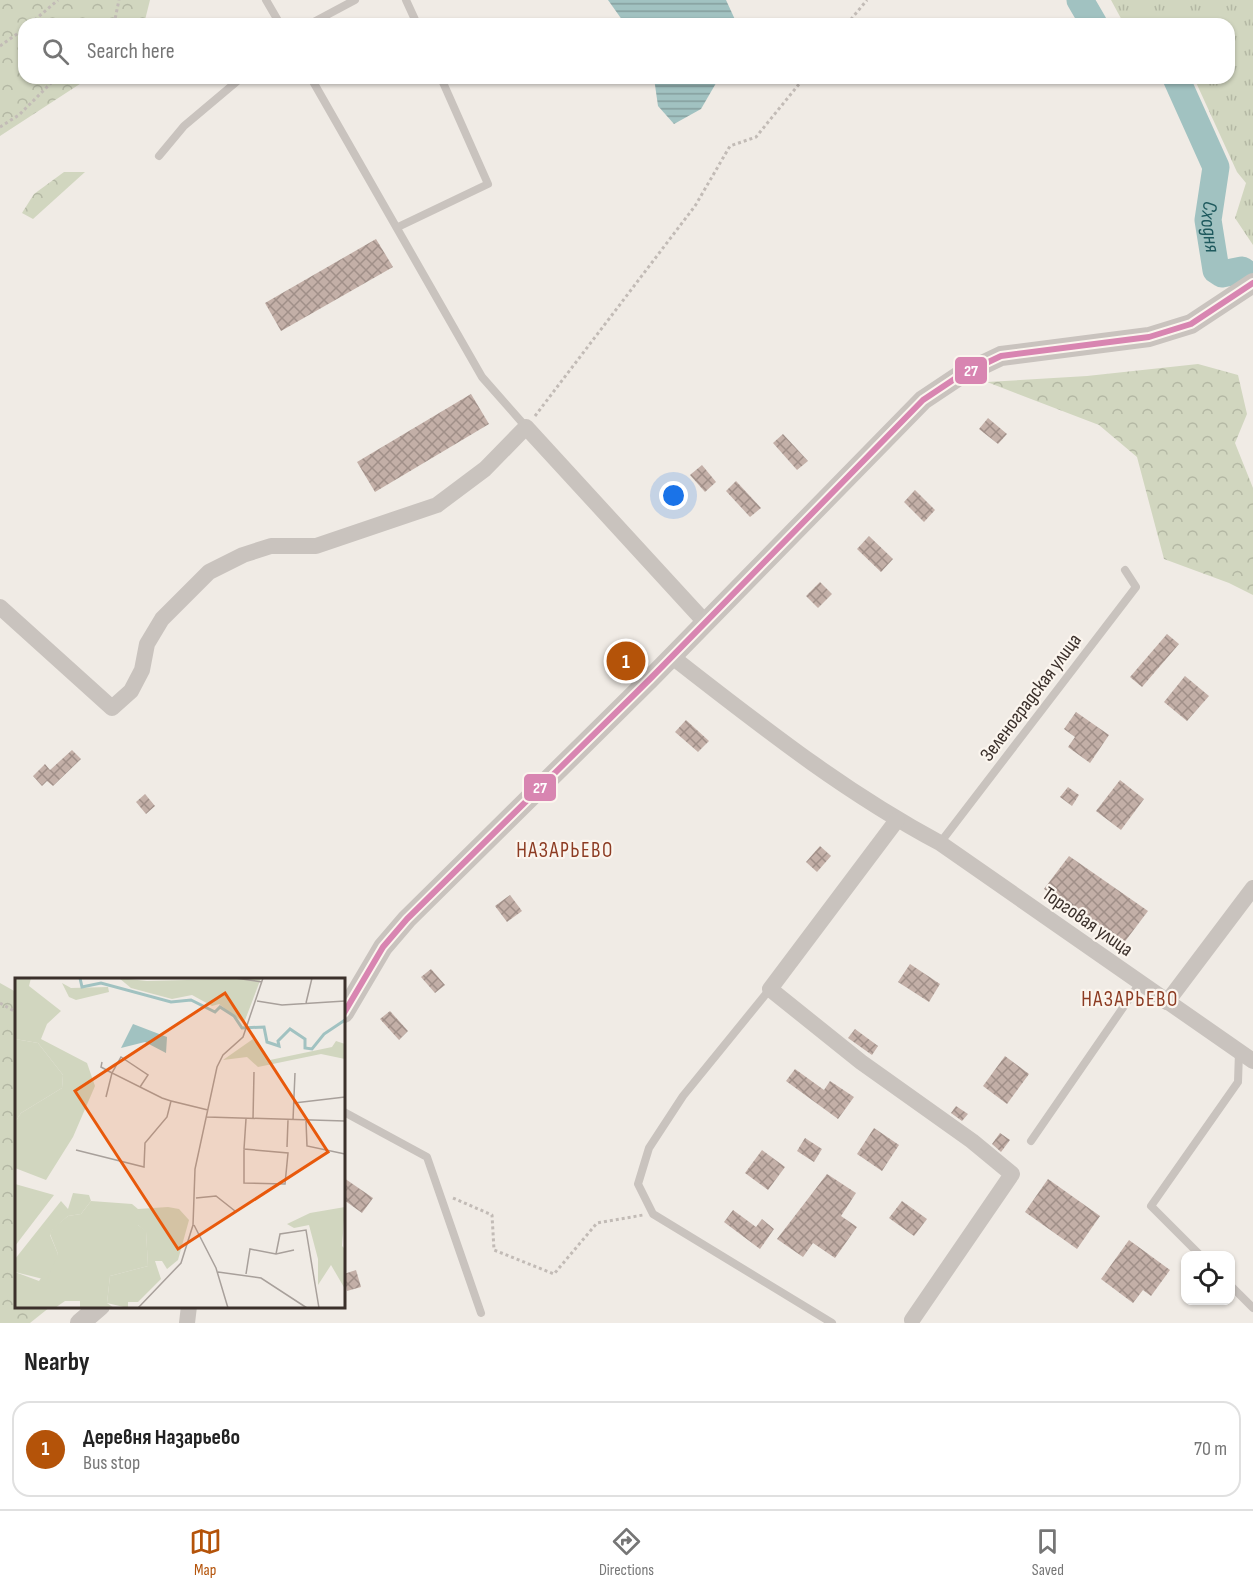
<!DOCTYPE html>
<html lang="en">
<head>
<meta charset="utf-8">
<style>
	:root { --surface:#fff; --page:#f6f6f6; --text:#222; --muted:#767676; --line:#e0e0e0; --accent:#b45309 }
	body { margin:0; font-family:"Sofia Sans Condensed",sans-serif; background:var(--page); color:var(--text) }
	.controls { position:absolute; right:18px; bottom:18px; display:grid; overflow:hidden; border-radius:12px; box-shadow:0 2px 4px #0004 }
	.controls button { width:54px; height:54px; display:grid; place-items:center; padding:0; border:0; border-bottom:2px solid var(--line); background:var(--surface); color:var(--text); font:30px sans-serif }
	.you { position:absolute; left:674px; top:496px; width:21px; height:21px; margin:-15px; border:4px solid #fff; border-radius:50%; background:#1a73e8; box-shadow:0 0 0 9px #1a73e833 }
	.badge { display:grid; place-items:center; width:39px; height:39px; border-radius:50%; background:var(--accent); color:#fff; font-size:20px; font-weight:700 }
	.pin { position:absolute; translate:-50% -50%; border:3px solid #fff; box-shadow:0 2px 6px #0006 }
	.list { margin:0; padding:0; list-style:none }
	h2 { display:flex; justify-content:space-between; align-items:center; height:78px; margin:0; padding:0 24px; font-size:26px }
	h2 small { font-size:20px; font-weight:400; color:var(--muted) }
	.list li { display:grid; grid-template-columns:39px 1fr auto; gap:18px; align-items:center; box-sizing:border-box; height:96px; margin:0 12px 12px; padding:0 12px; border:2px solid var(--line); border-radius:18px }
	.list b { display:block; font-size:22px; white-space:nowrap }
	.list p { margin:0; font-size:20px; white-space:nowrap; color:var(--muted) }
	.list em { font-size:20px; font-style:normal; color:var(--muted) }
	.icon { flex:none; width:33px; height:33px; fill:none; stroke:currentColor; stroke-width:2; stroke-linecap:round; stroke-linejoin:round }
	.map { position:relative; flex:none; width:1253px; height:1323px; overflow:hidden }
	.search { position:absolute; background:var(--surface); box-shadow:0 2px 4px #0004; left:18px; right:18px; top:18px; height:66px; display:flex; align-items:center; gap:15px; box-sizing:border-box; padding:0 21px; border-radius:18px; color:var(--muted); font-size:22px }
	.sheet { height:186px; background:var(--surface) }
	nav { display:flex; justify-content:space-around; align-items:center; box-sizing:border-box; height:84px; border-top:2px solid var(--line); background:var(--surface); font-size:16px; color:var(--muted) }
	nav a { display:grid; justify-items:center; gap:3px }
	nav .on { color:var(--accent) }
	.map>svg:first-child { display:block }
</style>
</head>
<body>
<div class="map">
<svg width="1253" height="1323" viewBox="0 0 1253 1323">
	<defs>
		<pattern id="grass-tufts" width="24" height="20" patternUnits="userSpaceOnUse" patternTransform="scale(1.5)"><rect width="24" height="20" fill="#d1d6bf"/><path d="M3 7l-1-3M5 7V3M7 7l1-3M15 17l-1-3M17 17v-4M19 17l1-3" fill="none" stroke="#b4b8a4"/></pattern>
		<pattern id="forest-crowns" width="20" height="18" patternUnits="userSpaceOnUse" patternTransform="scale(1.5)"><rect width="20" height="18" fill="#d1d6bf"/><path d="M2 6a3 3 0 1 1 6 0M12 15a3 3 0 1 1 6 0" fill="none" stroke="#b4b8a4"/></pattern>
		<pattern id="water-rules" width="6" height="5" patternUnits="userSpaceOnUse" patternTransform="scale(1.5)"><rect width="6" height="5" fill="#a1c2c1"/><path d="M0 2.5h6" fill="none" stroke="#849e9d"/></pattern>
		<pattern id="building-cross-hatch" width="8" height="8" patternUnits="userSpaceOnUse" patternTransform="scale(1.5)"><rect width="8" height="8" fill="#c3afa7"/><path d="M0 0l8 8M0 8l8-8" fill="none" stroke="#a08f88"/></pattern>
	</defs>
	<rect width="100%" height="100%" fill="#f0ebe5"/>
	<path fill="url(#grass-tufts)" d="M 1111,0 L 1253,0 L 1253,245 L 1235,218 L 1246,183 L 1237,172 L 1194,78 L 1229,78 L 1229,24 L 1124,24 Z"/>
	<g fill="url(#forest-crowns)">
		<path d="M 0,0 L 150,0 L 144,24 L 24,24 L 24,78 L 89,78 L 0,136 Z"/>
		<path d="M 64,172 L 85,172 L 33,219 L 22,213 L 34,194 Z"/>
		<path d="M 1198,364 L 1238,375 L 1247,414 L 1235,443 L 1253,488 L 1253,595 L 1229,583 L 1164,559 L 1137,457 L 1099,425 L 987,382 L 1087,376 Z"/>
		<path d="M 0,983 L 16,992 L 16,1306 L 50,1307 L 30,1323 L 0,1323 Z"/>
	</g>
	<g fill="url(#water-rules)">
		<path d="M 608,0 L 726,0 L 737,24 L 625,24 Z"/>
		<path d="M 654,78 L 719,78 L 701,109 L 674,124 L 658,106 Z"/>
	</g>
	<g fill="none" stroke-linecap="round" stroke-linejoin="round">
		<g stroke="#a1c2c1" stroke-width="27">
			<path d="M 1080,0 L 1094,24"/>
			<path id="s1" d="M 1176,78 L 1216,167 L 1208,220 L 1216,270 L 1222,274 L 1242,270 L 1253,278"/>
		</g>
	</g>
	<g fill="url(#building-cross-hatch)">
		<path d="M 376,239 L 393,267 L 281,331 L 265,303 Z"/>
		<path d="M 471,394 L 489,424 L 375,492 L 357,462 Z"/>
		<path d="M 988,418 L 1007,434 L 998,444 L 979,429 Z"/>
		<path d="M 783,434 L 808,461 L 797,470 L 773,443 Z"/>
		<path d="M 702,465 L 716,482 L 705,492 L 690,475 Z"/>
		<path d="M 736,481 L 761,508 L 750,517 L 726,491 Z"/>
		<path d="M 915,490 L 935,510 L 924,522 L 904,502 Z"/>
		<path d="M 869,536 L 893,559 L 881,572 L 857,549 Z"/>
		<path d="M 820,582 L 832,594 L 818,608 L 806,596 Z"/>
		<path d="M 1167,634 L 1179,644 L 1142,687 L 1130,677 Z"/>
		<path d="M 1185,676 L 1209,696 L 1187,721 L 1164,702 Z"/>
		<path d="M 1076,712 L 1109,735 L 1090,763 L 1068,747 L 1075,737 L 1064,729 Z"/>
		<path d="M 686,720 L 709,741 L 698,752 L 675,732 Z"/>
		<path d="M 72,750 L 81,759 L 53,786 L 47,781 L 42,786 L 33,776 L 45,764 L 50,770 Z"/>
		<path d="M 1120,780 L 1144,799 L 1121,830 L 1096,811 Z"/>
		<path d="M 1068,787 L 1079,795 L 1072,806 L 1060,797 Z"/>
		<path d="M 145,794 L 155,806 L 146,814 L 136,802 Z"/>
		<path d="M 820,846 L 831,856 L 817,872 L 806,862 Z"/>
		<path d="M 1069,856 L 1148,911 L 1123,944 L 1044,889 Z"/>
		<path d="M 510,895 L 522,911 L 507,922 L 495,906 Z"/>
		<path d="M 910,964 L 940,984 L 929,1002 L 898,982 Z"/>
		<path d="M 431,969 L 445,985 L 435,993 L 421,977 Z"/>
		<path d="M 390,1011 L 408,1031 L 399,1040 L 380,1019 Z"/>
		<path d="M 855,1029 L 878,1046 L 872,1055 L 848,1038 Z"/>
		<path d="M 1005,1056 L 1029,1074 L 1007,1104 L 983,1086 Z"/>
		<path d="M 795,1069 L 824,1090 L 830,1081 L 854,1097 L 838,1119 L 786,1081 Z"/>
		<path d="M 956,1106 L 968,1114 L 962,1121 L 951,1113 Z"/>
		<path d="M 874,1128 L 899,1145 L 882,1171 L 857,1154 Z"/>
		<path d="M 1000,1133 L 1010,1140 L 1001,1152 L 992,1144 Z"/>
		<path d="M 805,1138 L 822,1149 L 814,1162 L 797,1151 Z"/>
		<path d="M 762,1150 L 785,1167 L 768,1190 L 745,1173 Z"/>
		<path d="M 827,1174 L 856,1193 L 841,1216 L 857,1227 L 835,1258 L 813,1243 L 803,1257 L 777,1239 Z"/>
		<path d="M 344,1178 L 373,1198 L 362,1213 L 344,1200 Z"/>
		<path d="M 1048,1179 L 1100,1216 L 1077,1249 L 1025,1212 Z"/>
		<path d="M 902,1201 L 927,1219 L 914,1236 L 889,1218 Z"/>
		<path d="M 733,1210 L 756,1227 L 762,1219 L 774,1229 L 760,1249 L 724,1222 Z"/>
		<path d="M 1129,1240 L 1170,1270 L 1151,1296 L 1143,1290 L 1133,1303 L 1101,1279 Z"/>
		<path d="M 356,1270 L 361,1287 L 347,1291 L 344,1274 Z"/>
	</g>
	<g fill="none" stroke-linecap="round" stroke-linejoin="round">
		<g stroke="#c2bbb6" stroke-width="3" stroke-dasharray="3 3" stroke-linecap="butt">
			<path d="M 30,24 L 58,0"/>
			<path d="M 114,24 L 119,0"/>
			<path d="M 847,24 L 867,0"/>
			<path d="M 0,46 L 24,29"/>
			<path d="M 0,127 L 19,115 L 56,78"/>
			<path d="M 535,416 L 695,206 L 730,146 L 756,137 L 804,78"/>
			<path d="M 0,1003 L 16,1012"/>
			<path d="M 453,1198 L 492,1215 L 494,1250 L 554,1274 L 597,1223 L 643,1215"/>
		</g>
		<g stroke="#c9c3be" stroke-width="8">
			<path d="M 266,0 L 280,24"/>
			<path d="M 406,0 L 417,24"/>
			<path d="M 310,24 L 355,0"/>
			<path d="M 311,78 L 482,377 L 526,427"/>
			<path d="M 159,156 L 184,126 L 241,78"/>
			<path d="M 398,227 L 488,184 L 441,78"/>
			<path d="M 940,843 L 1136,587 L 1125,570"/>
			<path d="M 770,989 L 683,1096 L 649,1148 L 638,1184 L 653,1214 L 832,1323"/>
			<path d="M 344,1112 L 427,1157 L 481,1313"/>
			<path d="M 1031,1141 L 1140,983"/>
			<path d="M 1201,1256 L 1151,1206 L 1238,1082 L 1239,1052"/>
			<path d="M 1230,1285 L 1253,1308"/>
		</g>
		<g stroke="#c9c3be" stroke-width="16">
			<path d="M 0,607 L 112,708 L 131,691 L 142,670 L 147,644 L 162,619 L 209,572 L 243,555 L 271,546 L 316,546 L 437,505 L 485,469 L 526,427 L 704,621"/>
			<path d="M 671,656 C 760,725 841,790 940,843 L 1253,1061"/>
			<path d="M 897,820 L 770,989 L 861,1062 L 972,1141 L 1012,1174 L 912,1320"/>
			<path d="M 1167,1002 L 1253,888"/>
			<path d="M 187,1323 L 189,1306"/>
		</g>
		<g stroke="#c9c3be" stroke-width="20">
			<path d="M 344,1013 L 383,947 L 407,919 L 650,679 L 923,400 L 959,376 L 1001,356 L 1149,337 L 1191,324 L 1253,283"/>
			<path d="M 80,1323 L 100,1306"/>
		</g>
		<g stroke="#fbf5ee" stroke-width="10">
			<path id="bus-1" d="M 344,1013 L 383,947 L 407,919 L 650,679 L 923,400 L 959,376 L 1001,356 L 1149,337 L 1191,324 L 1253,283"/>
		</g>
		<use href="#bus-1" stroke="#d885b1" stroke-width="6"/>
	</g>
	<g text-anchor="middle" stroke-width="4.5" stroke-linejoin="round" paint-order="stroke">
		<g font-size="20" fill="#3b302b" stroke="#fbf5ee">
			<text transform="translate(1030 697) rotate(-53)" y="7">Зеленоградская улица</text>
			<text transform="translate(1088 921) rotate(35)" y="7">Торговая улица</text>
		</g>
		<g font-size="21" font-style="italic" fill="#1f5a5e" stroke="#fbf5ee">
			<text dy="7" stroke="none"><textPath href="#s1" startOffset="158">Сходня</textPath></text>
		</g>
		<g font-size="21" letter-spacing="1.5" fill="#8c3b22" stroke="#fbf5ee">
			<text x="565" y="857">НАЗАРЬЕВО</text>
			<text x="1130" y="1006">НАЗАРЬЕВО</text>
		</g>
	</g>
	<g transform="translate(15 978)">
		<rect width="330" height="330" fill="#f0ebe5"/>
		<path d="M 104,0 L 132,3 L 246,0 L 229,45 L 204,26 L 197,28 L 177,17 L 157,21 L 116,10 ZM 0,61 L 23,65 L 48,97 L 47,110 L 6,135 L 0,144 ZM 76,223 L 117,226 L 123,231 L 123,247 L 131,253 L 133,288 L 95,298 L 92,325 L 99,330 L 65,330 L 65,323 L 50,323 L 40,330 L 0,330 L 0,294 L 24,303 L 43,276 L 35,256 L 38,250 L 53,238 L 66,236 Z" fill="#d1d6bf"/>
		<path d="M 0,0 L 16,0 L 14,8 L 46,33 L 32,46 L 26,61 L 72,85 L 80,108 L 58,159 L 31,202 L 0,190 L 0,144 L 6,135 L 47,110 L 48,97 L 23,65 L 0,61 ZM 47,5 L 56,10 L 93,9 L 94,14 L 61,22 L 54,19 ZM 238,61 L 255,82 L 317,69 L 321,63 L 330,66 L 330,81 L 306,76 L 243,89 L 232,79 L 208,82 ZM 0,206 L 39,217 L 0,268 ZM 58,215 L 74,217 L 76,223 L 66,236 L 53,238 L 38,251 L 35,257 L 43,276 L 32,302 L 0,294 L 0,281 L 46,223 L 53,231 ZM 153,229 L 164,231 L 174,242 L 163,282 L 152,291 L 147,283 L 140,283 L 146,301 L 123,324 L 113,324 L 113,330 L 92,325 L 95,298 L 133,288 L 131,254 L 123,247 L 123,231 ZM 330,229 L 327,268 L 330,271 L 330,311 L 316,287 L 303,307 L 303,281 L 294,247 L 279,250 L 272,246 L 295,235 Z" fill="#d1d6bf"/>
		<path d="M 118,46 L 152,59 L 151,75 L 130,64 L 106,70 Z" fill="#a1c2c1"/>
		<path fill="none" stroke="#a1c2c1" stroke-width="3" d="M 65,0 L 67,9 L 86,5 L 156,24 L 176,22 L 200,34 L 205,29 L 219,38 L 227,50 L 249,49 L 252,64 L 264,68 L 263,63 L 275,51 L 290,61 L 290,70 L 297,71 L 309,56 L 330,42"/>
		<path fill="none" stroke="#a8a09b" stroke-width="1.5" d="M 220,0 L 247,4M 242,23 L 267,27 L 330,23M 291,25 L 297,0M 87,84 L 86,89 L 97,95 L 91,119M 125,109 L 133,97 L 106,79 L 97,95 L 147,120 L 156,123M 279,125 L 330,119M 192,139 L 330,143M 238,141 L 239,94M 278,142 L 280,95M 291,143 L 292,168 L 330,176M 272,169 L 273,142M 229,171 L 229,205 L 270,206 L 273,175 L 229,171 L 231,141M 61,172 L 129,189 L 130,165 L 152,139 L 156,123 L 193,132M 181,220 L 201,218 L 220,233M 179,247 L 201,290 L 213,330M 261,276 L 265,256 L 291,252 L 304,330M 203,294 L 246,300 L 292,330M 231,296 L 235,271 L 261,276 L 279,272M 123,330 L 166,285 L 178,247 L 180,191 L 202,89 L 208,77 L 228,59 L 248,0"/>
		<path fill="#e8590c" fill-opacity="0.15" stroke="#e8590c" stroke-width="3" d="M 210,15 L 313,174 L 163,271 L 60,113 Z"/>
		<rect width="330" height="330" fill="none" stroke="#3b302b" stroke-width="3"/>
	</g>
	<g stroke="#fbf5ee" stroke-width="2">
		<rect x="954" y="356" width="34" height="29" rx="6" fill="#d885b1"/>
		<rect x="523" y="773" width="34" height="29" rx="6" fill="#d885b1"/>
	</g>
	<g font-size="16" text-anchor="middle" font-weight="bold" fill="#fff">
		<text x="971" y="376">27</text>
		<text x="540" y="793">27</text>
	</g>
</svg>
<div class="controls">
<button><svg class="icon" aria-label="locate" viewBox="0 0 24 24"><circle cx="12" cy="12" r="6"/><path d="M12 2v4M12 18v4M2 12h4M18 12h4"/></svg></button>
</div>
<div class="you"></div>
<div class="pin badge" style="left:626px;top:661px">1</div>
<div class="search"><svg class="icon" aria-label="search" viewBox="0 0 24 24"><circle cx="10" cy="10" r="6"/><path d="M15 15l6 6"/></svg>Search here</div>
</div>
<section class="sheet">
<h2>Nearby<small></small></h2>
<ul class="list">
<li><span class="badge">1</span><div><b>Деревня Назарьево</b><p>Bus stop</p></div><em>70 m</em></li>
</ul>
</section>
<nav>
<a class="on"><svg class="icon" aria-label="map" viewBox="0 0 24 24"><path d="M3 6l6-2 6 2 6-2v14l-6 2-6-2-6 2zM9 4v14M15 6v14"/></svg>Map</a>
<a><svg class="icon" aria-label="directions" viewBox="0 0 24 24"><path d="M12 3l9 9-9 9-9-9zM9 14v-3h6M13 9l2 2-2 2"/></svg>Directions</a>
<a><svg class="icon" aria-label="saved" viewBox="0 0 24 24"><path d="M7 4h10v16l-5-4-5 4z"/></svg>Saved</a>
</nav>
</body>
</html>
